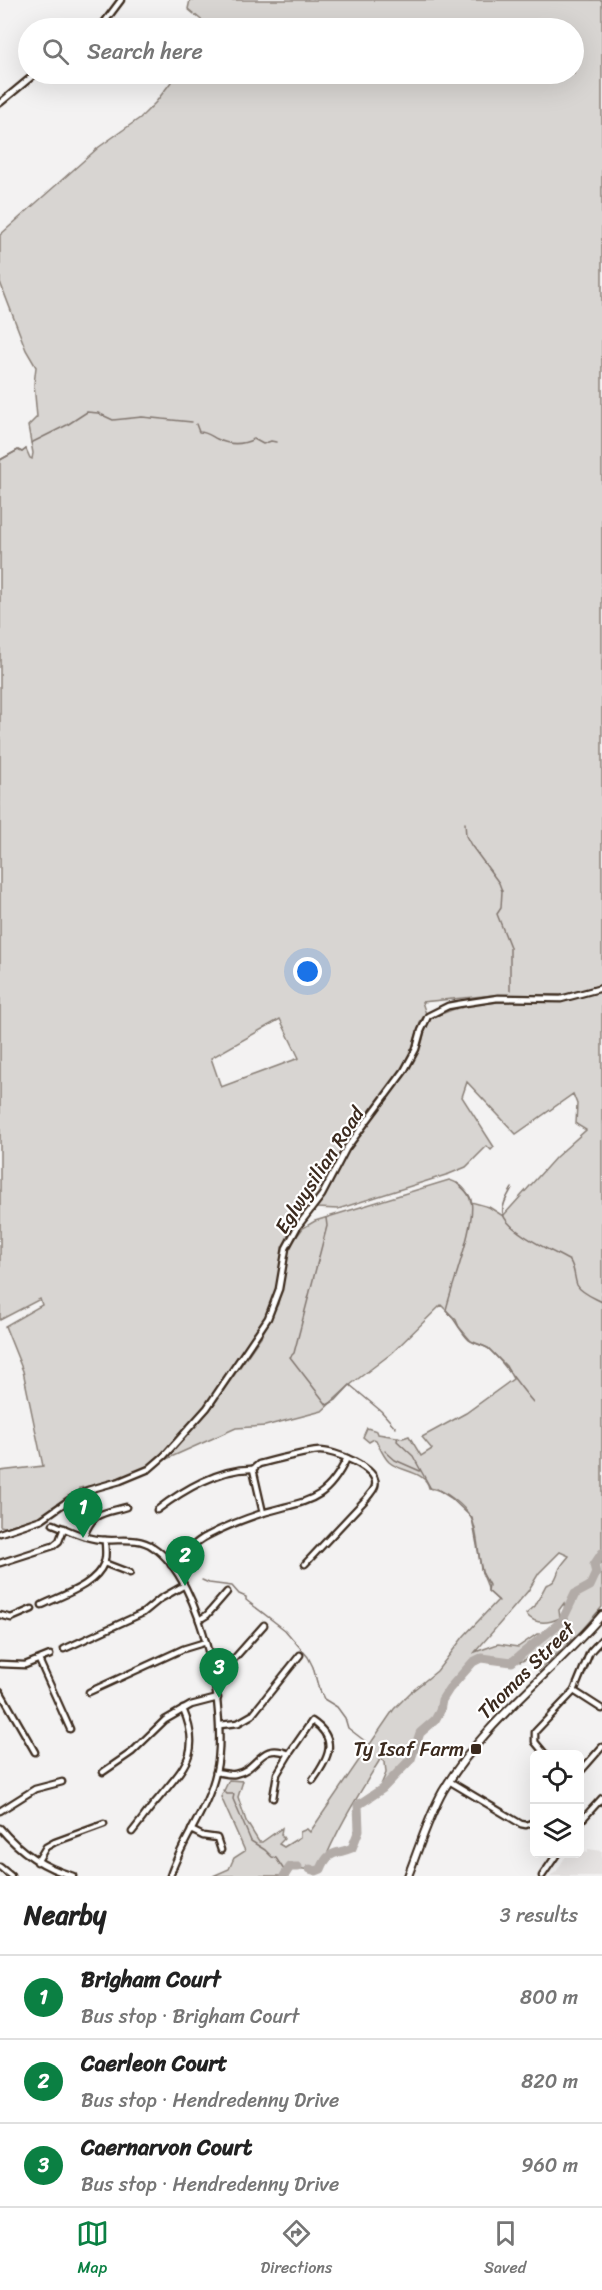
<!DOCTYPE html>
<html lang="en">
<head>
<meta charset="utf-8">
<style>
	:root { --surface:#fff; --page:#f6f6f6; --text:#222; --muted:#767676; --line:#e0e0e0; --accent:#0b8043 }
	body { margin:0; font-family:Sriracha,sans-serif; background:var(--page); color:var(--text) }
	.controls { position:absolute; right:18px; bottom:18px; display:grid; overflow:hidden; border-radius:9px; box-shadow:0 6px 24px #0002 }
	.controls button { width:54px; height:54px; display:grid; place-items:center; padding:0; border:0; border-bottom:2px solid var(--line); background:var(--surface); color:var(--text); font:30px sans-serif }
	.you { position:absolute; left:308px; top:972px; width:21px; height:21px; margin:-15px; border:4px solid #fff; border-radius:50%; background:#1a73e8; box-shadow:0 0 0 9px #1a73e833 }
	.badge { display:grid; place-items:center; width:39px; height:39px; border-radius:50%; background:var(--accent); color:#fff; font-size:20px; font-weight:700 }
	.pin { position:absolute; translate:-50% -50px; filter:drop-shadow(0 2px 3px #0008) }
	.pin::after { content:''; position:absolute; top:32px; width:21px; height:18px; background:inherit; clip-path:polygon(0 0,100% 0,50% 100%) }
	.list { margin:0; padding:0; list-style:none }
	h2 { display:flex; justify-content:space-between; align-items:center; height:78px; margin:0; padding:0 24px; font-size:26px }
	h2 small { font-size:20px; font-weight:400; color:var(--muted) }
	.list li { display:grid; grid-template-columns:39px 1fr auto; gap:18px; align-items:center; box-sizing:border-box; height:84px; padding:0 24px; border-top:2px solid var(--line) }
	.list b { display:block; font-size:22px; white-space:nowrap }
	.list p { margin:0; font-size:20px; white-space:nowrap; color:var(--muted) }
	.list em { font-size:20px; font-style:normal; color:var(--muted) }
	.icon { flex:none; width:33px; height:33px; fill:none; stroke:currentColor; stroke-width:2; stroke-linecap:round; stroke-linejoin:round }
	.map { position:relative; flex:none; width:602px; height:1876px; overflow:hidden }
	.search { position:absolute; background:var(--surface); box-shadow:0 6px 24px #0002; left:18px; right:18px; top:18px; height:66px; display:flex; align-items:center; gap:15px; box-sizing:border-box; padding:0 21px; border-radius:33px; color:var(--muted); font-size:22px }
	.sheet { height:330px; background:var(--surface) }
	nav { display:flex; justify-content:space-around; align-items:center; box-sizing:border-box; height:84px; border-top:2px solid var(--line); background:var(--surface); font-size:16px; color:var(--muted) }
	nav a { display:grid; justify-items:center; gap:3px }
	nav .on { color:var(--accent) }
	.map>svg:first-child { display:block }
</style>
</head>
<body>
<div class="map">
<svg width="602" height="1876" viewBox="0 0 602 1876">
	<rect width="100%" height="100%" fill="#f3f2f2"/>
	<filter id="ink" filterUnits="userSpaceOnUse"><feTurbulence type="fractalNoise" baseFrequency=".0167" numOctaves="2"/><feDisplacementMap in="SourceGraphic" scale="12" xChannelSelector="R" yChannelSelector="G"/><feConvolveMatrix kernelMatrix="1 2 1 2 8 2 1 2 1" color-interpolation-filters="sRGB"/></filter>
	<g filter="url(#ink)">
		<path fill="#e6e3e2" d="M 588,1849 L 602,1851 L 602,1876 L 549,1876 L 556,1872 L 567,1854 L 588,1852 Z"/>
		<g fill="#d8d5d2" stroke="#8a8078" stroke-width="1.5" fill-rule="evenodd">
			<path d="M 190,0 L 602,0 L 602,986 L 573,995 L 494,995 L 422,1002 L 426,1014 L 421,1020 L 409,1057 L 399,1076 L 344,1148 L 317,1198 L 291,1234 L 283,1251 L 278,1286 L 269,1312 L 207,1404 L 155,1462 L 122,1479 L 79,1488 L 79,1492 L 42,1516 L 5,1527 L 0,1526 L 0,1471 L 43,1466 L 23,1371 L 5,1326 L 42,1305 L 40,1299 L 0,1320 L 0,460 L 18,450 L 22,452 L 26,449 L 30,458 L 32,459 L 33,453 L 28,426 L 37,417 L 34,384 L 36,367 L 26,350 L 0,282 L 0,235 L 99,147 L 140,118 L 156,102 L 177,74 L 574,74 L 574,28 L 211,28 L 188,9 ZM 280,1019 L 299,1058 L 221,1087 L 211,1058 Z"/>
			<path d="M 602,990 L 602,1607 L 582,1630 L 539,1671 L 529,1658 L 520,1662 L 515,1660 L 503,1662 L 481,1658 L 473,1663 L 449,1689 L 442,1700 L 440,1711 L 435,1720 L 420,1733 L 411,1759 L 378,1792 L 386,1773 L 385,1762 L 381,1758 C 359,1794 336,1830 321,1869 L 316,1871 L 291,1867 L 284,1876 L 213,1876 L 229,1869 L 234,1858 L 245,1851 L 221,1797 L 229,1780 L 243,1781 L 238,1797 L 246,1821 L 259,1842 L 262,1842 L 282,1828 L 281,1834 L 284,1839 L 279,1844 L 284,1847 L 300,1837 L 300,1832 L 307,1829 L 310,1832 L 394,1709 L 411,1692 L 437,1671 L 464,1636 L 498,1600 L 488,1591 C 488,1583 483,1578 481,1569 C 478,1555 478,1529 471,1518 C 464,1505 444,1489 429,1488 C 426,1471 400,1472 389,1462 C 383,1456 380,1448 376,1440 L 374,1439 L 369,1442 L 363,1437 L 367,1428 L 377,1431 L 378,1434 L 403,1438 L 409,1436 L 421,1456 L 432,1449 L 422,1437 L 466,1413 L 513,1379 L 506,1366 L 488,1348 L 471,1341 L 459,1327 L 456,1320 L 441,1305 L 392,1353 L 350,1385 L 322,1411 L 265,1426 L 236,1428 L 162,1461 L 212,1407 L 262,1335 L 278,1304 L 288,1248 L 303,1228 L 315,1221 L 449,1180 C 460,1183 468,1191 471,1202 L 489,1207 L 503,1216 L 556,1157 L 586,1130 L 576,1124 L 577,1104 L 573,1094 L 516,1134 L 467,1082 L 462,1097 L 494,1147 L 491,1150 L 487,1146 L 466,1167 L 449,1174 L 338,1209 L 317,1208 L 315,1207 L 347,1149 L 391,1094 L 409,1067 L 422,1043 L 426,1025 L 431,1018 L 462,1006 L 498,1002 L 566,1001 ZM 560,1552 L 569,1556 C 566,1560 561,1565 559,1570 C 555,1579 556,1582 546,1585 L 535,1606 L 526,1614 C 535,1625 547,1624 560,1618 L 559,1610 L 564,1603 C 567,1619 558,1625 546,1634 L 537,1634 L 518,1647 L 498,1644 L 475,1652 L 528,1591 L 539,1573 Z"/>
		</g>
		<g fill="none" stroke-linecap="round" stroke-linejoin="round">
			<g stroke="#827770" stroke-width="1.5">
				<path d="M 196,424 L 199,432 C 207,432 211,436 217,439 C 229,445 242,445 254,439 L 263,444 L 271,441 L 276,442"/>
				<path d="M 31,443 L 67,425 L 87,412 L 98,413 L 113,420 L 142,417 L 192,422"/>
				<path d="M 0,460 L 18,450 L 22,452 L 26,449"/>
				<path d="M 465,823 L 466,836 L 471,845 L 499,883 L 502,891 L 501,908 L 497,914 L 510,947 L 510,990"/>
				<path d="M 457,1183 C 461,1187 467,1191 470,1197 C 479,1216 451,1287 446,1310 C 455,1319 460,1331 469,1340 C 476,1345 485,1345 490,1350 C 507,1366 518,1385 533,1402"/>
				<path d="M 512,1188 C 508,1195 501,1206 503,1214 C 507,1231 554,1252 570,1261 C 575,1269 574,1277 577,1285 C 581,1293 595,1298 602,1302"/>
				<path d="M 326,1218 L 327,1226 L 294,1353 L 290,1357 L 327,1405 L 336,1400 L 350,1385 L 381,1411 L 396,1428"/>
				<path d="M 398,1437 L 397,1441 L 413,1456 L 431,1489"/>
				<path d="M 385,1451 L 395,1460 L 420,1471"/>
				<path d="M 437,1489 L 451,1498 L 472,1518 L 482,1572 L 489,1585 L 488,1591 L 499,1601"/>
				<path d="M 202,1580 L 209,1583 L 232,1586 L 239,1594 L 246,1597 L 246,1600 L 285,1630 L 308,1657 L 313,1667 L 318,1686 L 324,1699 L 337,1707 L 345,1718 L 348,1728 L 370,1745"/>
				<path d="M 223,1790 L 227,1794 L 234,1794 L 233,1799 L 251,1841 L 265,1850 L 272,1857 L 276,1858 L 286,1873"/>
			</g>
			<g stroke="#b2aba7" stroke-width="9">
				<path d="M 310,1869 L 316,1871 L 321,1869 C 329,1849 336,1855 352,1848 L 359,1830 L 358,1805 L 382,1789 L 411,1759 L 420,1733 L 435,1720 L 440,1711 L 442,1700 L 449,1689 L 473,1662 L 481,1658 L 512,1662 L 562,1621 L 575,1594 L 590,1586 L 596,1573 L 594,1565 L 602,1553"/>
				<path d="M 284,1876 L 290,1867 L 298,1867"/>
			</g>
			<g stroke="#3b2a1e" stroke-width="9">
				<g id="street">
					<path d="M 100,28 L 121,0"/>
					<path d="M 0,103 L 35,74"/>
					<path d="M 157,1510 C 183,1490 220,1468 253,1469"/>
					<path d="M 263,1513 L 253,1469 L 259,1464 C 278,1459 300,1453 319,1451 C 333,1450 380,1468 375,1486 C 374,1490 369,1495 367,1498 L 305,1564"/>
					<path d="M 53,1524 C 66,1529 81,1537 95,1539 C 115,1543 136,1535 153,1547 C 203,1579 229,1717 216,1772 C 208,1809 182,1840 170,1876"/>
					<path d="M 0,1533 L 42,1519 L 69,1500 L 88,1490 L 120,1481 L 149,1469 L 164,1456 L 207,1408 L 268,1318 L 279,1289 L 286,1248 L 298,1226 L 322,1195 L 346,1149 L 404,1071 L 416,1049 L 421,1031 L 428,1016 L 448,1006 L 459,1004 L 498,998 L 561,999 L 602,988"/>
					<path d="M 84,1536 C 94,1511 102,1514 126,1507"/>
					<path d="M 0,1563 L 53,1546 L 59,1541 L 64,1528"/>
					<path d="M 104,1563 L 130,1573"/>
					<path d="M 171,1565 C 184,1557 193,1542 207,1536 C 224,1527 244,1519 263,1513 C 306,1500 325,1504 347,1458"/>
					<path d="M 42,1605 C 62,1595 95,1586 104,1563 C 107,1556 105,1548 105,1540"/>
					<path d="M 0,1615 L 11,1618 L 32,1609"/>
					<path d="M 199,1620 L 207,1615 L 227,1592"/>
					<path d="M 64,1649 L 143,1613 L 160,1599 L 183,1586"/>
					<path d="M 39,1660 L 70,1729"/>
					<path d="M 0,1664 L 25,1665 L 50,1655"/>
					<path d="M 212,1668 L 232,1661 L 264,1625"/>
					<path d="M 0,1691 L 35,1752"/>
					<path d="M 574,1691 L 602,1709"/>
					<path d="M 89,1692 L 183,1649 L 206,1642"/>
					<path d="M 220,1725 L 238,1723 L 252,1715 L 300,1655"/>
					<path d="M 545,1754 L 535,1742 L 535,1732 L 574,1691 L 590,1652 L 602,1639"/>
					<path d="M 103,1772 L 132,1752 L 165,1720 L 191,1705 L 218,1698"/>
					<path d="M 216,1772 C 223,1773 229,1775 235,1774 C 259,1770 259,1741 289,1754 L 312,1721 C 339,1739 329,1758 313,1780"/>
					<path d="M 580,1772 L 602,1747"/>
					<path d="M 449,1781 L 521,1824 L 526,1825 L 534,1822"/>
					<path d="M 273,1798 L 277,1774 L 289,1754"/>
					<path d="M 0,1811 L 35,1789 L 62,1782"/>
					<path d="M 580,1822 L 602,1798"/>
					<path d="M 0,1828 C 20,1852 44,1868 73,1876"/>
					<path d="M 191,1830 L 203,1836 L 217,1838 L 221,1850"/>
					<path d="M 132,1832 C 141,1821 149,1809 158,1799 C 185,1766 202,1753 183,1709"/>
					<path d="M 37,1862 L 46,1847 L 55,1842 L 104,1824"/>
					<path d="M 0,1867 L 11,1876"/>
					<path d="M 542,1876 L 557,1854"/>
				</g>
			</g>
			<g stroke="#3b2a1e" stroke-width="10">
				<path id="secondary" d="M 408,1876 C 419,1848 428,1818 443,1791 C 484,1722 550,1675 602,1615"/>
			</g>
			<use href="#street" stroke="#fff" stroke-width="4.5"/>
			<use href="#secondary" stroke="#fff" stroke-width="6"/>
		</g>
	</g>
	<rect fill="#3b2a1e" stroke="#fff" stroke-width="2" x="470" y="1743" width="12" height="12" rx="3"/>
	<g text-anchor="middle" stroke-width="4.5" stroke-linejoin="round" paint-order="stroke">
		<g font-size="20" fill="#3b2a1e" stroke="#fff">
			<text transform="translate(319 1170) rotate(-57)" y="7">Eglwysilian Road</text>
			<text transform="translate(526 1670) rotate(-45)" y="7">Thomas Street</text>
		</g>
		<g font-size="20" fill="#3b2a1e" stroke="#fff" text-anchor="end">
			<text x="464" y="1756">Ty Isaf Farm</text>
		</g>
	</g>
</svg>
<div class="controls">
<button><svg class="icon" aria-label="locate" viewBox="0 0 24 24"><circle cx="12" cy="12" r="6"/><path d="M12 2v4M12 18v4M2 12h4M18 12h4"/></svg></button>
<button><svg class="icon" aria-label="layers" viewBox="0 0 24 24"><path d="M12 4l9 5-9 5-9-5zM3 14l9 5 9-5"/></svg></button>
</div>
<div class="you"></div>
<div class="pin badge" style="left:83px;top:1538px">1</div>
<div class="pin badge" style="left:185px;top:1586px">2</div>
<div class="pin badge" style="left:219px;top:1698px">3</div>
<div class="search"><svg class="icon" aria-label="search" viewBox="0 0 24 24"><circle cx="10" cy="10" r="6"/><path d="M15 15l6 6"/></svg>Search here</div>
</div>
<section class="sheet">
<h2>Nearby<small>3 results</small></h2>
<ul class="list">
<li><span class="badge">1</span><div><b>Brigham Court</b><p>Bus stop · Brigham Court</p></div><em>800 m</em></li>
<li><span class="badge">2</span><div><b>Caerleon Court</b><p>Bus stop · Hendredenny Drive</p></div><em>820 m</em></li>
<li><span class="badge">3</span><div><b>Caernarvon Court</b><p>Bus stop · Hendredenny Drive</p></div><em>960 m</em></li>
</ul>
</section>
<nav>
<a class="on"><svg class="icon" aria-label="map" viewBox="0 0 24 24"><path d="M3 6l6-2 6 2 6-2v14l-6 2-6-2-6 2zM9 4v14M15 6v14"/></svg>Map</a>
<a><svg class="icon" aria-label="directions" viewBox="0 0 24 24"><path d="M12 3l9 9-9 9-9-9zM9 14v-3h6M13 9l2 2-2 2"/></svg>Directions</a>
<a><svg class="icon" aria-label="saved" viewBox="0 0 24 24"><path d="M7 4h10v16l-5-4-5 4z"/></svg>Saved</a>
</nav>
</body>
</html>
